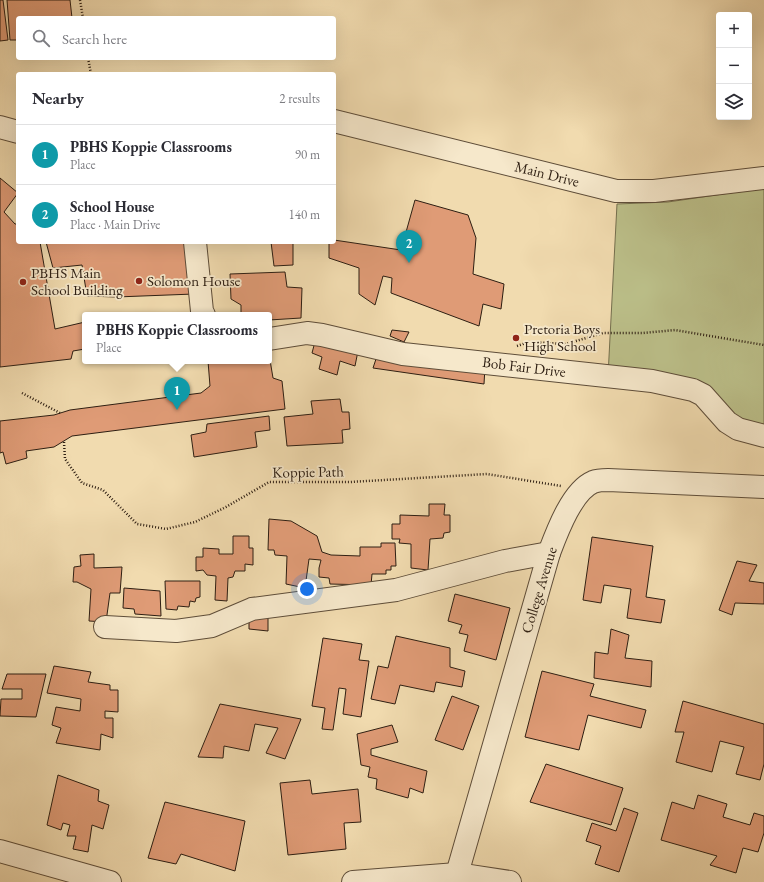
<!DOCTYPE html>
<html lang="en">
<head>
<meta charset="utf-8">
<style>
	:root { --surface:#fff; --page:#f2f2f3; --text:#2b2b33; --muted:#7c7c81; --line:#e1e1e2; --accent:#111827 }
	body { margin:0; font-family:"EB Garamond",serif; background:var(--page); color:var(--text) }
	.controls { position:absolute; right:12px; top:12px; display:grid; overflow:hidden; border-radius:4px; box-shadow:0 4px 16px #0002 }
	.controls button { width:36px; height:36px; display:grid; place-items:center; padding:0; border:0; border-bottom:1px solid var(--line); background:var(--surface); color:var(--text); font:20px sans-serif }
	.you { position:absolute; left:307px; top:589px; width:14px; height:14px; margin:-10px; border:3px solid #fff; border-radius:50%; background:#1a73e8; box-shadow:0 0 0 6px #1a73e833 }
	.badge { display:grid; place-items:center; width:26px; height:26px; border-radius:50%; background:var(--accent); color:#fff; font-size:13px; font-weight:700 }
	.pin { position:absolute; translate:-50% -33px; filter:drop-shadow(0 1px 2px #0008) }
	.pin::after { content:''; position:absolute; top:21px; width:14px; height:12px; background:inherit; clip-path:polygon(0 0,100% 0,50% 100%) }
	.popup { position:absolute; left:82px; top:312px; width:190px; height:52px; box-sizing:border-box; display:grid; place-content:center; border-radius:4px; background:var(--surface); filter:drop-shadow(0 1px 3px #0005); font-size:13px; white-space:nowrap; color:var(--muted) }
	.popup b { font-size:15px; color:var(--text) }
	.popup::after { content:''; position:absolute; left:50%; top:100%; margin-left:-8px; border:8px solid transparent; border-top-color:var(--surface) }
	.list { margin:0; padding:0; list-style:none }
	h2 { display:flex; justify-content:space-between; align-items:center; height:52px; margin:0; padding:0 16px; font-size:17px }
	h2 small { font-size:13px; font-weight:400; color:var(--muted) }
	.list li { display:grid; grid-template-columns:26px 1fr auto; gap:12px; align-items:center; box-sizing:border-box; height:60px; padding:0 16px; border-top:1px solid var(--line) }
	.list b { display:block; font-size:15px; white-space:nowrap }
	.list p { margin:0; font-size:13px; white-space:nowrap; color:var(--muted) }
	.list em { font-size:13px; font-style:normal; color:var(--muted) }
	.icon { flex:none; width:22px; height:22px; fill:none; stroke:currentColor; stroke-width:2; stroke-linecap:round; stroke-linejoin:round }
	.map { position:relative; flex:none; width:764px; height:882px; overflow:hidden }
	.search { position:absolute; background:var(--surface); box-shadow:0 4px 16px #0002; left:16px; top:16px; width:320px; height:44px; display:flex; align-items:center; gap:10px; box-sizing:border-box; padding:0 14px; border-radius:4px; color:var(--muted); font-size:15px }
	.panel { position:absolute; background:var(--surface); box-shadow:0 4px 16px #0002; left:16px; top:72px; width:320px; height:172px; border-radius:4px }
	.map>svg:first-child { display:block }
</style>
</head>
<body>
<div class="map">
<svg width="764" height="882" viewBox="0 0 764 882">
	<rect width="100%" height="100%" fill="#f1dbaf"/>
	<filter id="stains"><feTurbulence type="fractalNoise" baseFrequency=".005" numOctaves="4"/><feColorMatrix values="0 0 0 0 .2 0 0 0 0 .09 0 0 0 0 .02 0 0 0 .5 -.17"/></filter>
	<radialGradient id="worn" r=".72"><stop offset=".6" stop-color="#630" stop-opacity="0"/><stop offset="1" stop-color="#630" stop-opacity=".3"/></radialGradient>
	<path fill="#bcc08a" stroke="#746f4e" d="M 764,188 L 764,427 L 738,417 L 708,387 L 608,376 L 617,204 L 668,202 Z"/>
	<g fill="#df9b76" stroke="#2d1e12">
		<path d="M 0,0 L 3,0 L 8,40 L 0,41 Z"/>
		<path d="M 7,0 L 70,0 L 72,18 L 18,18 L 18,40 L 10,40 Z"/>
		<path d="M 0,178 L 18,193 L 4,212 L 15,224 L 18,224 L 18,242 L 40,242 L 55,329 L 85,322 L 85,349 L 73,351 L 71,359 L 0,367 Z"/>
		<path d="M 415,200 L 468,215 L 476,238 L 473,274 L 504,284 L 501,309 L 483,304 L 479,326 L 391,293 L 392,278 L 383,276 L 375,305 L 359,294 L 359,268 L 329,258 L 329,242 L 334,242 L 334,240 L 401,250 Z"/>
		<path d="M 46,242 L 191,242 L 194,294 L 116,297 L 87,296 L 82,265 L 53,268 Z"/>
		<path d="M 271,242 L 293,242 L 293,265 L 274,266 Z"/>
		<path d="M 285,272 L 287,287 L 302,288 L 301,318 L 269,320 L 269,315 L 241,315 L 241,305 L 231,299 L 230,274 Z"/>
		<path d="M 392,330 L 409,332 L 404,342 L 390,336 Z"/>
		<path d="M 316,338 L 358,351 L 355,366 L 340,361 L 337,375 L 319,369 L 322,357 L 312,353 Z"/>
		<path d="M 269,354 L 273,378 L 282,381 L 285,409 L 72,436 L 54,447 L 26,451 L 27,458 L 6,464 L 3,452 L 0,453 L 0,421 L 54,415 L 70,410 L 201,393 L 210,386 L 208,361 L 269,361 Z"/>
		<path d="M 377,356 L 485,367 L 484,384 L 373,368 Z"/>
		<path d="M 340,399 L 342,412 L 349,412 L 350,429 L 342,430 L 343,443 L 287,446 L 284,417 L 313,414 L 311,401 Z"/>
		<path d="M 269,416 L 270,430 L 255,432 L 257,447 L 194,457 L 191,435 L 206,432 L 207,424 Z"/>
		<path d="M 429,504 L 445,504 L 444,515 L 450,515 L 450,532 L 444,533 L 443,538 L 430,539 L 428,570 L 411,568 L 411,544 L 399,543 L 400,539 L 392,539 L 392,524 L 400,524 L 400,515 L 429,516 Z"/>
		<path d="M 269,519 L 291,521 L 317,536 L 322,552 L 331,555 L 360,556 L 360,547 L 381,547 L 381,543 L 395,543 L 396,566 L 391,566 L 391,570 L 386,570 L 386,574 L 372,574 L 371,585 L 330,584 L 329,578 L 319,577 L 319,568 L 321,560 L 309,559 L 305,588 L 286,584 L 287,556 L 275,555 L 274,550 L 268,550 Z"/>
		<path d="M 233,536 L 249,536 L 249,548 L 253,548 L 253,565 L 245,564 L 245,571 L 235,571 L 233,577 L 228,578 L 227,601 L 215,600 L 216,576 L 207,575 L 203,570 L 196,571 L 196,557 L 203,557 L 203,548 L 219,549 L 219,554 L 233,554 Z"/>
		<path d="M 592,537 L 653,546 L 646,597 L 665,600 L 661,623 L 627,618 L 631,589 L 604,585 L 601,603 L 583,600 Z"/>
		<path d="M 94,554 L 94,568 L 122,567 L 120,593 L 110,593 L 106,622 L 89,621 L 91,589 L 77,582 L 73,582 L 74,567 L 81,566 L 80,555 Z"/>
		<path d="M 737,561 L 757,565 L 749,581 L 764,583 L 764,604 L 735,603 L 732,615 L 719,610 Z"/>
		<path d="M 165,581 L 200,581 L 200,597 L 196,598 L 195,602 L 190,601 L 189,607 L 178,606 L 177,610 L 166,609 Z"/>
		<path d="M 124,588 L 160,591 L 161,616 L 135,614 L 134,609 L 123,608 Z"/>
		<path d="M 455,594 L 510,608 L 496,660 L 464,651 L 468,635 L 459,633 L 462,625 L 448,621 Z"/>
		<path d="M 268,618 L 268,631 L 249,629 L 249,619 Z"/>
		<path d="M 611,629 L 629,635 L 625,658 L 652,661 L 651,687 L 594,678 L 595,652 L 608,654 Z"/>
		<path d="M 396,636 L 450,648 L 450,667 L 465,671 L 462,687 L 436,682 L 434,692 L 400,685 L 395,704 L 371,699 L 378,666 L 388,668 Z"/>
		<path d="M 323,638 L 362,644 L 359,660 L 369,661 L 361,717 L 343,714 L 346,689 L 339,688 L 333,730 L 322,729 L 325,708 L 312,706 Z"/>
		<path d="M 54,666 L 91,672 L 88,682 L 110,685 L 110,690 L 118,690 L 118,712 L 105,711 L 105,718 L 113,718 L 113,738 L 101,734 L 100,750 L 56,743 L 61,728 L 52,725 L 56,707 L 80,711 L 81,699 L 47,693 Z"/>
		<path d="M 542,671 L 594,684 L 590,696 L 646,710 L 641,728 L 588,715 L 579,750 L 525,737 Z"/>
		<path d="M 7,674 L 46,674 L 36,717 L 0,716 L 1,699 L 22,699 L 22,689 L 2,689 Z"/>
		<path d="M 452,696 L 479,706 L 463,750 L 435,740 Z"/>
		<path d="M 683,701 L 764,724 L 764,764 L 760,780 L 736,774 L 744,747 L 720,741 L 712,772 L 676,762 L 684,732 L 675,732 Z"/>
		<path d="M 220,704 L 301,719 L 285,759 L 266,753 L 278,728 L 255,724 L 249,751 L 224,746 L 223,758 L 198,757 Z"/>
		<path d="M 392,725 L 398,742 L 371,749 L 371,755 L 427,771 L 423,793 L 410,788 L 408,798 L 376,789 L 377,779 L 368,777 L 370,767 L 361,765 L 357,734 Z"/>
		<path d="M 546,764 L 623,788 L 611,825 L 530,802 Z"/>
		<path d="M 58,775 L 99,790 L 98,801 L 109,805 L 103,829 L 92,825 L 88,852 L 73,849 L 76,836 L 67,836 L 70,825 L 63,823 L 61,830 L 47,825 Z"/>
		<path d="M 310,780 L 312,794 L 358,789 L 361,822 L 344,823 L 346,849 L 288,855 L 280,783 Z"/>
		<path d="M 698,795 L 727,804 L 723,817 L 750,825 L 754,813 L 764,816 L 764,833 L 758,852 L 743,848 L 736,873 L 710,865 L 717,856 L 661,840 L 672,802 L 694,809 Z"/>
		<path d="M 165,802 L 245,821 L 235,871 L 181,854 L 176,864 L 148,858 Z"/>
		<path d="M 624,808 L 638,813 L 619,872 L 595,864 L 601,846 L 586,841 L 592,823 L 616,831 Z"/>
	</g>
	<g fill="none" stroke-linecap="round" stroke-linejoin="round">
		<g stroke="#5e4d39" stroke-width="24">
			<g id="minor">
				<path d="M 334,121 L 616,191 L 654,191 L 764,178"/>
				<path d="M 0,127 L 18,132"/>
				<path d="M 195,242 L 202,311 L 204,315"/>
				<path d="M 269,339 L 307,333 L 322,335 L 403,354 L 652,381 L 693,390 L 703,395 L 727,422 L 738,429 L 764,436"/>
				<path d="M 105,627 L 176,631 L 212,626 L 252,609 L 396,590 L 505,561 L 549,553"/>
				<path d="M 0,851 L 110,882"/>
				<path d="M 457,874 L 549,553 C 557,532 572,491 593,482 C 598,480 603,480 608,480 L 764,487"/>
				<path d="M 353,882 L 457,874 L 510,882"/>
			</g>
		</g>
		<g stroke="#2d1e12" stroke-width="2.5" stroke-dasharray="1 2" stroke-linecap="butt">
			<path d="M 80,0 L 83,18"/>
			<path d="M 88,58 L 91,74"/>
			<path d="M 517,346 L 529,342 L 566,344 L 603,333 L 643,333 L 675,330 L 764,345"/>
			<path d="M 22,393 L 60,413"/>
			<path d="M 64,442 L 65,459 L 82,483 L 103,490 L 137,524 L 166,529 L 195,522 L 226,507 L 269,482 L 350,482 L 487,474 L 561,486"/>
		</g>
		<use href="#minor" stroke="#f6e8cb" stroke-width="22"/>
	</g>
	<g fill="#8f2418" stroke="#f6e8cb" stroke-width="1.5">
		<circle cx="139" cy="281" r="4"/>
		<circle cx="23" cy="282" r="4"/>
		<circle cx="516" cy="338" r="4"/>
	</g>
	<g text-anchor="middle" stroke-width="3.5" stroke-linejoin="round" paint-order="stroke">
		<g font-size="15" fill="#2d1e12" stroke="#f6e8cb">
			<text transform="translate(547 174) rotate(14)" y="5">Main Drive</text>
			<text transform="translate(524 367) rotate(7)" y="5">Bob Fair Drive</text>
			<text transform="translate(308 472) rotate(-1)" y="5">Koppie Path</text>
			<text transform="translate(539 590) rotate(-73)" y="5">College Avenue</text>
		</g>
		<g font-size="15" fill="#2d1e12" stroke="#f6e8cb" text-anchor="start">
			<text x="31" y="278">PBHS Main<tspan x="31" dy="17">School Building</tspan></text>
			<text x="147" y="286">Solomon House</text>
			<text x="524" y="334">Pretoria Boys<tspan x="524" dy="17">High School</tspan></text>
		</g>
	</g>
	<rect width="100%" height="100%" filter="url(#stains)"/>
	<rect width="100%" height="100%" fill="url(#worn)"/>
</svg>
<div class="controls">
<button>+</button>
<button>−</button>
<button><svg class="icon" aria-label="layers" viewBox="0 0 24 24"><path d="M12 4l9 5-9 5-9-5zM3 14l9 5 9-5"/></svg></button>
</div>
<div class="you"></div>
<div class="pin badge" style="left:177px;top:410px;background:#0f9aa8">1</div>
<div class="popup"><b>PBHS Koppie Classrooms</b>Place</div>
<div class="pin badge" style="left:409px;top:263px;background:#0f9aa8">2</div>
<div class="search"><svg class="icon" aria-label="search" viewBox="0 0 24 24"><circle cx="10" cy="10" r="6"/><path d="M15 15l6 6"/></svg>Search here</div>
<section class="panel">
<h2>Nearby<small>2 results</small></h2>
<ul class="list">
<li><span class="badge" style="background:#0f9aa8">1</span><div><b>PBHS Koppie Classrooms</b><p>Place</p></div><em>90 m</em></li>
<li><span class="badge" style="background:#0f9aa8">2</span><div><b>School House</b><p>Place · Main Drive</p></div><em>140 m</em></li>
</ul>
</section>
</div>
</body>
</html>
